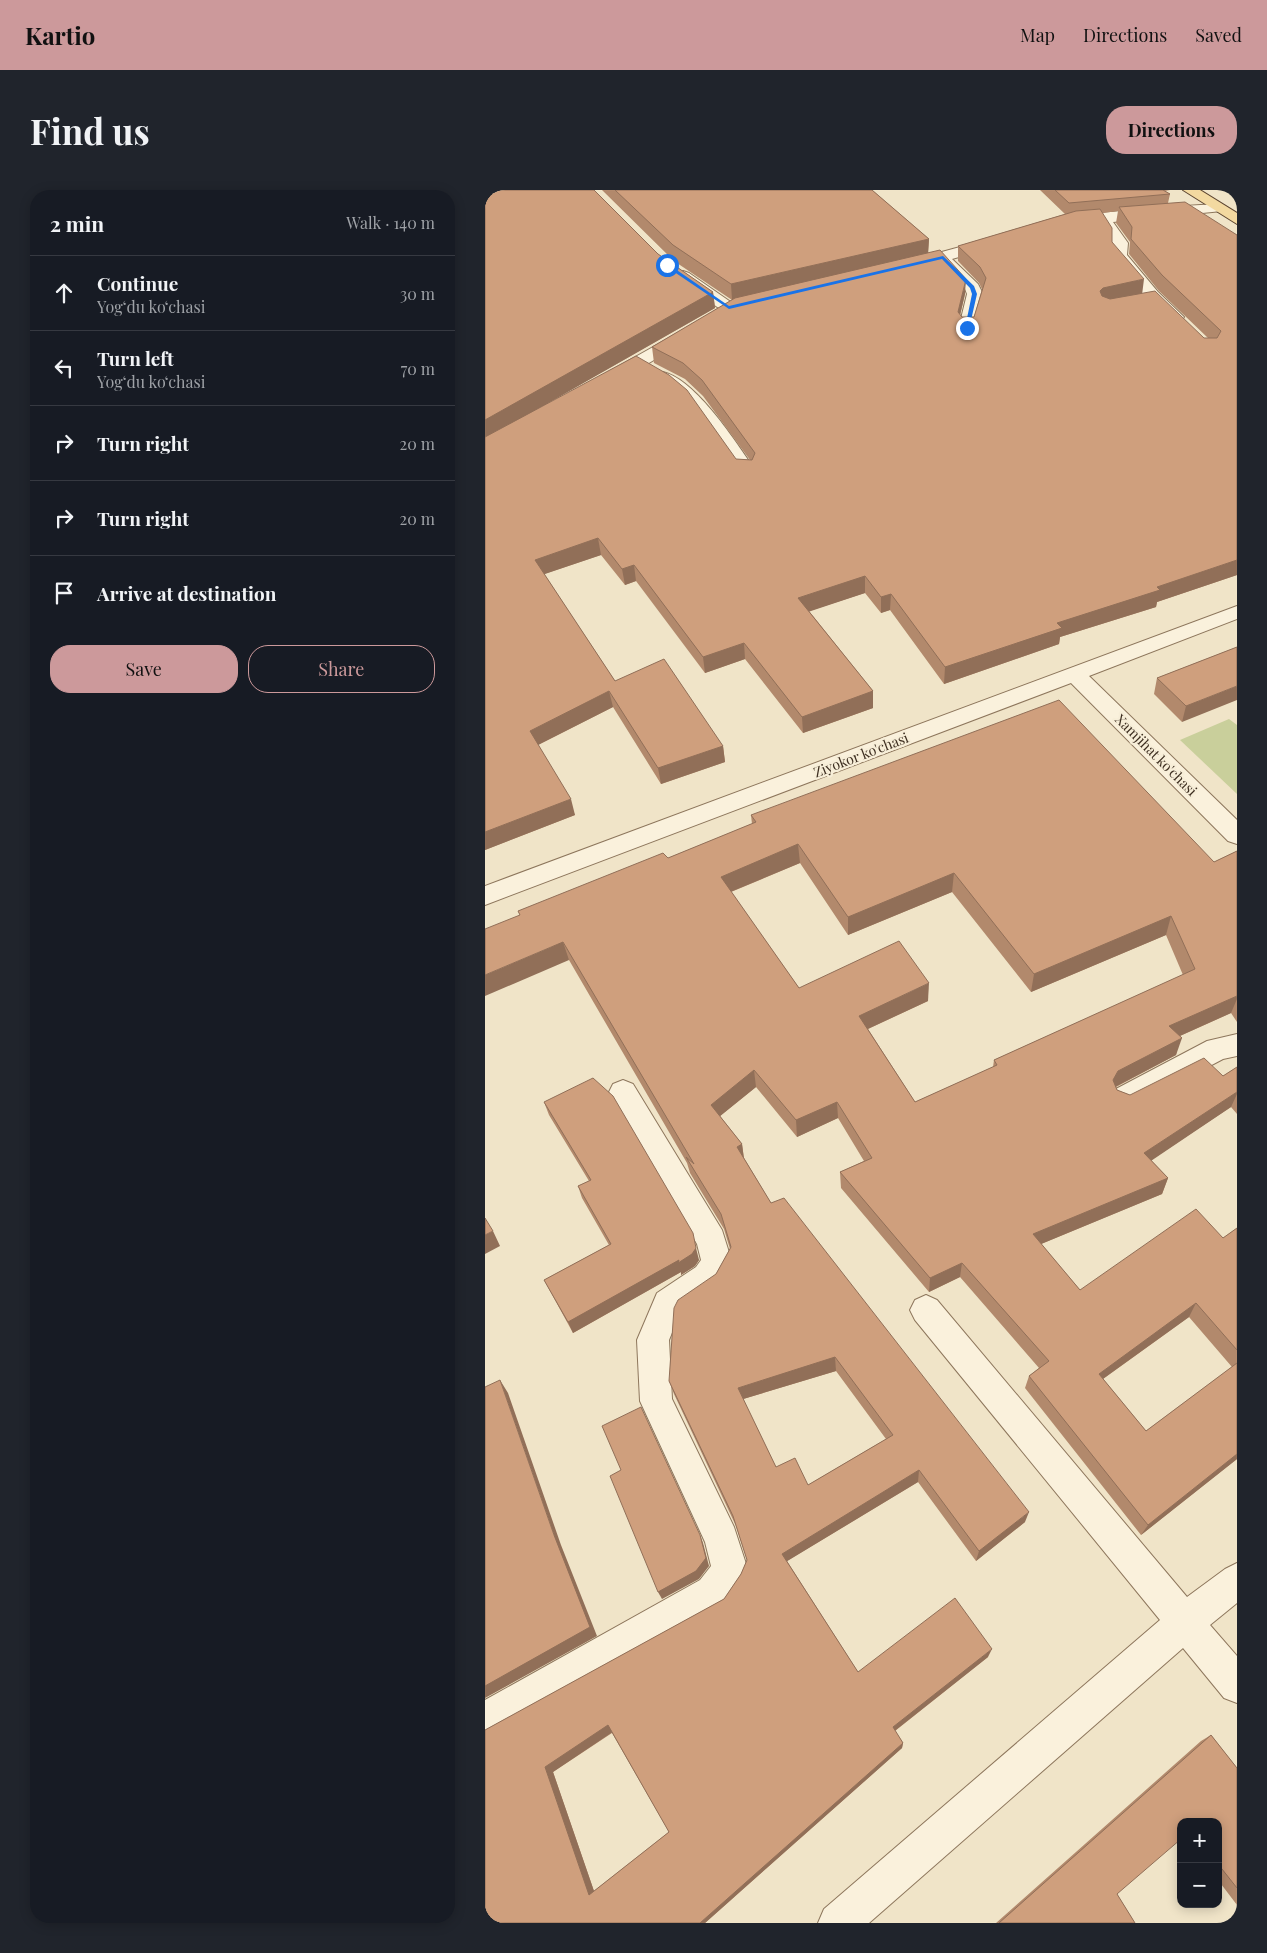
<!DOCTYPE html>
<html lang="en">
<head>
<meta charset="utf-8">
<style>
	:root { --surface:#171b24; --page:#20242c; --text:#f1f3f6; --muted:#9ea1a6; --line:#363941; --accent:#cc999b }
	body { margin:0; font-family:"Playfair Display",serif; background:var(--page); color:var(--text) }
	.controls { position:absolute; right:15px; bottom:15px; display:grid; overflow:hidden; border-radius:10px; box-shadow:0 2px 12px #0003 }
	.controls button { width:45px; height:45px; display:grid; place-items:center; padding:0; border:0; border-bottom:1px solid var(--line); background:var(--surface); color:var(--text); font:25px sans-serif }
	.stop { position:absolute; width:15px; height:15px; margin:-11px; border:4px solid #1a73e8; border-radius:50%; background:#fff }
	.stop.end { background:#1a73e8; border-color:#fff; box-shadow:0 1px 5px #0008 }
	.list { margin:0; padding:0; list-style:none }
	h2 { display:flex; justify-content:space-between; align-items:center; height:65px; margin:0; padding:0 20px; font-size:21px }
	h2 small { font-size:16px; font-weight:400; color:var(--muted) }
	.list li { display:grid; grid-template-columns:32px 1fr auto; gap:15px; align-items:center; box-sizing:border-box; height:75px; padding:0 20px; border-top:1px solid var(--line) }
	.list b { display:block; font-size:19px; white-space:nowrap }
	.list p { margin:0; font-size:16px; white-space:nowrap; color:var(--muted) }
	.list em { font-size:16px; font-style:normal; color:var(--muted) }
	.actions { display:flex; gap:10px; padding:15px 20px }
	.actions a { flex:1; padding:11px 0; border:1px solid var(--accent); border-radius:20px; text-align:center; font-size:18px; color:var(--accent) }
	.actions .main { background:var(--accent); color:#111 }
	.icon { flex:none; width:28px; height:28px; fill:none; stroke:currentColor; stroke-width:2; stroke-linecap:round; stroke-linejoin:round }
	.map { position:relative; flex:none; width:752px; height:1733px; overflow:hidden; border-radius:20px }
	header { display:flex; align-items:center; gap:30px; box-sizing:border-box; height:70px; padding:0 25px; background:var(--accent); color:#111 }
	header strong { font-size:24px }
	nav { display:flex; gap:28px; margin-inline-start:auto; font-size:18px }
	.intro { display:flex; align-items:center; justify-content:space-between; box-sizing:border-box; height:120px; padding:0 30px }
	h1 { margin:0; font-size:35px }
	.button { padding:12px 22px; border-radius:20px; background:var(--accent); color:#111; font-size:18px; font-weight:700 }
	main { display:flex; gap:30px; padding:0 30px }
	aside { flex:1; background:var(--surface); border-radius:20px; box-shadow:0 2px 12px #0003 }
	.map>svg:first-child { display:block }
</style>
</head>
<body>
<header>
<strong>Kartio</strong>
<nav><a>Map</a><a>Directions</a><a>Saved</a></nav>
</header>
<div class="intro"><h1>Find us</h1><a class="button">Directions</a></div>
<main>
<aside>
<h2>2 min<small>Walk · 140 m</small></h2>
<ul class="list">
<li><svg class="icon" aria-label="ahead" viewBox="0 0 24 24"><path d="M12 20V5M6 11l6-6 6 6"/></svg><div><b>Continue</b><p>Yogʻdu koʻchasi</p></div><em>30 m</em></li>
<li><svg class="icon" aria-label="left" viewBox="0 0 24 24"><path d="M17 20v-9H6M10 6l-5 5 5 5"/></svg><div><b>Turn left</b><p>Yogʻdu koʻchasi</p></div><em>70 m</em></li>
<li><svg class="icon" aria-label="right" viewBox="0 0 24 24"><path d="M7 20v-9h11M14 6l5 5-5 5"/></svg><div><b>Turn right</b></div><em>20 m</em></li>
<li><svg class="icon" aria-label="right" viewBox="0 0 24 24"><path d="M7 20v-9h11M14 6l5 5-5 5"/></svg><div><b>Turn right</b></div><em>20 m</em></li>
<li><svg class="icon" aria-label="arrive" viewBox="0 0 24 24"><path d="M6 21V4h12l-3 4 3 4H6"/></svg><div><b>Arrive at destination</b></div></li>
</ul>
<div class="actions"><a class="main">Save</a><a>Share</a></div>
</aside>
<div class="map">
<svg width="752" height="1733" viewBox="0 0 752 1733">
	<rect width="100%" height="100%" fill="#f0e4c8"/>
	<path fill="#c9cf9b" d="M 744,529 L 752,535 L 752,604 L 695,550 Z"/>
	<g fill="none" stroke-linecap="round" stroke-linejoin="round">
		<g stroke="#8d765c" stroke-width="2">
			<g id="minor">
				<path d="M 732,14 L 737,15 L 739,18 L 737,21 L 628,32 L 643,53 L 642,65 L 673,102 L 699,127 L 697,130 C 693,131 689,132 685,130 C 667,121 642,86 629,69 L 626,66 L 627,53 L 614,33 L 583,35 L 576,31 C 581,23 713,15 732,14 Z"/>
				<path d="M 508,48 L 516,53 L 513,56 L 467,69 L 493,94 L 498,104 L 490,137 L 488,141 L 476,141 L 474,137 L 482,104 L 480,99 L 454,72 L 426,80 L 418,75 L 420,72 Z"/>
				<path d="M 198,81 L 204,83 L 250,115 L 252,118 L 250,121 L 238,121 L 192,89 L 190,86 L 192,83 Z"/>
				<path d="M 200,139 L 206,140 L 208,144 L 206,148 L 132,192 L 120,192 L 117,188 L 120,184 Z"/>
				<path d="M 178,182 C 211,190 251,252 270,280 L 268,284 L 254,284 L 208,221 L 172,191 L 169,187 L 172,183 Z"/>
				<path d="M 752,416 L 752,429 L 604,486 L 752,630 L 752,654 L 743,651 L 586,493 L 0,715 L 0,696 Z"/>
				<path d="M 752,844 L 752,866 L 738,869 L 649,916 L 639,920 L 629,916 L 625,908 L 629,900 L 722,851 Z"/>
				<path d="M 138,890 L 148,894 L 237,1040 L 247,1072 L 233,1097 L 195,1123 L 184,1150 L 187,1209 L 249,1337 L 263,1380 L 257,1392 L 241,1416 L 0,1550 L 0,1510 L 215,1390 L 226,1376 L 220,1352 L 155,1211 L 152,1150 L 172,1103 L 211,1077 L 216,1070 L 212,1054 L 124,902 L 128,894 Z"/>
				<path d="M 441,1105 L 452,1110 L 702,1407 L 740,1379 L 752,1373 L 752,1413 L 725,1435 L 752,1466 L 752,1513 L 739,1508 L 698,1458 L 384,1733 L 333,1733 L 339,1719 L 675,1430 L 430,1130 L 425,1120 L 430,1110 Z"/>
			</g>
		</g>
		<g stroke="#5b4430" stroke-width="2">
			<path id="major" d="M 698,0 L 715,0 L 752,23 L 752,34 Z"/>
		</g>
		<use href="#minor" fill="#faf1dc" fill-rule="evenodd"/>
		<use href="#major" fill="#f3d9a0" fill-rule="evenodd"/>
	</g>
	<g fill="#b2896c" fill-rule="evenodd">
		<path d="M 0,0 L 173,64 L 228,102 L 230,118 L 47,222 L 251,269 L 265,270 L 218,206 L 200,189 L 169,173 L 167,157 L 247,110 L 189,71 L 117,0 L 387,0 L 444,49 L 443,62 L 480,104 L 475,125 L 477,127 L 489,127 L 497,99 L 494,93 L 473,71 L 473,56 L 580,24 L 555,0 L 685,0 L 680,1 L 685,4 L 683,13 L 752,45 L 752,385 L 672,412 L 671,417 L 575,447 L 574,454 L 459,494 L 405,420 L 396,423 L 380,403 L 324,421 L 388,501 L 388,518 L 318,543 L 260,469 L 220,483 L 151,391 L 140,395 L 116,365 L 59,384 L 130,491 L 238,556 L 240,572 L 176,594 L 128,517 L 53,555 L 90,625 L 0,660 ZM 633,21 L 631,33 L 645,52 L 644,64 L 674,101 L 723,148 L 719,148 L 657,104 L 627,52 L 618,23 Z"/>
		<path d="M 752,457 L 697,532 L 669,504 L 672,488 Z"/>
		<path d="M 266,625 L 729,672 L 752,661 L 752,832 L 746,823 L 695,846 L 691,865 L 631,897 L 632,900 L 645,905 L 738,886 L 752,877 L 752,924 L 746,917 L 666,970 L 683,988 L 677,1004 L 556,1054 L 595,1100 L 738,1048 L 752,1038 L 752,1269 L 656,1345 L 540,1198 L 544,1186 L 554,1178 L 475,1087 L 444,1102 L 356,998 L 355,982 L 379,971 L 353,928 L 312,947 L 271,897 L 235,926 L 257,954 L 259,968 L 286,1013 L 540,1332 L 491,1371 L 433,1292 L 302,1371 L 373,1482 L 503,1467 L 410,1541 L 418,1553 L 417,1558 L 220,1733 L 0,1733 L 0,1540 L 239,1409 L 256,1384 L 262,1370 L 251,1336 L 189,1204 L 184,1191 L 231,1084 L 245,1059 L 239,1039 L 205,983 L 202,973 L 84,770 L 35,725 L 33,721 L 183,668 L 267,634 ZM 315,673 L 363,745 L 467,702 L 546,802 L 681,745 L 698,785 L 509,870 L 508,877 L 430,912 L 383,839 L 443,811 L 314,798 L 246,702 ZM 704,1127 L 747,1177 L 661,1241 L 618,1189 ZM 351,1181 L 401,1249 L 323,1295 L 291,1277 L 258,1209 ZM 127,1543 L 184,1642 L 109,1701 L 68,1582 Z"/>
		<path d="M 59,912 L 214,1070 L 210,1076 L 196,1085 L 196,1082 L 88,1143 L 65,1101 L 59,1090 L 124,1055 L 97,1008 L 93,996 L 104,991 L 64,925 Z"/>
		<path d="M 726,1545 L 752,1578 L 752,1715 L 733,1690 L 733,1632 L 696,1632 L 632,1704 L 650,1733 L 511,1733 L 716,1551 Z"/>
	</g>
	<g fill="#916f58">
		<path d="M 444,49 L 443,65 L 247,110 L 246,94 Z"/>
		<path d="M 481,89 L 480,104 L 472,138 L 473,122 Z"/>
		<path d="M 659,89 L 657,105 L 612,117 L 615,101 L 618,98 Z"/>
		<path d="M 228,102 L 230,118 L 0,249 L 0,230 Z"/>
		<path d="M 113,348 L 116,365 L 54,386 L 50,370 Z"/>
		<path d="M 752,370 L 752,385 L 672,412 L 671,417 L 575,447 L 574,454 L 459,494 L 460,477 L 572,433 L 672,397 Z"/>
		<path d="M 149,375 L 151,391 L 140,395 L 137,379 Z"/>
		<path d="M 380,386 L 380,403 L 314,425 L 313,408 Z"/>
		<path d="M 406,404 L 405,420 L 396,423 L 396,407 Z"/>
		<path d="M 259,453 L 260,469 L 220,483 L 218,467 Z"/>
		<path d="M 752,496 L 752,510 L 697,532 L 701,516 Z"/>
		<path d="M 124,501 L 128,517 L 49,557 L 45,541 Z"/>
		<path d="M 388,501 L 388,518 L 318,543 L 317,527 Z"/>
		<path d="M 238,556 L 240,572 L 176,594 L 173,578 Z"/>
		<path d="M 86,609 L 90,625 L 0,660 L 0,642 Z"/>
		<path d="M 313,654 L 315,673 L 238,705 L 236,687 Z"/>
		<path d="M 469,683 L 467,702 L 363,745 L 363,727 Z"/>
		<path d="M 686,726 L 681,745 L 546,802 L 549,784 Z"/>
		<path d="M 78,752 L 84,770 L 0,806 L 0,785 Z"/>
		<path d="M 444,793 L 443,811 L 374,843 L 374,826 Z"/>
		<path d="M 752,806 L 752,809 L 746,823 L 679,853 L 684,836 Z"/>
		<path d="M 697,848 L 691,865 L 628,898 L 628,890 L 633,881 Z"/>
		<path d="M 269,880 L 271,897 L 229,931 L 226,915 Z"/>
		<path d="M 752,902 L 752,904 L 746,917 L 654,979 L 659,963 Z"/>
		<path d="M 352,912 L 353,928 L 312,947 L 311,930 Z"/>
		<path d="M 257,954 L 259,970 L 252,957 Z"/>
		<path d="M 683,988 L 677,1004 L 544,1059 L 548,1044 Z"/>
		<path d="M 8,1041 L 15,1056 L 0,1064 L 0,1045 Z"/>
		<path d="M 211,1058 L 214,1070 L 210,1076 L 196,1085 L 196,1082 L 88,1143 L 83,1132 Z"/>
		<path d="M 477,1073 L 475,1087 L 444,1102 L 445,1088 Z"/>
		<path d="M 711,1113 L 704,1127 L 608,1196 L 614,1184 Z"/>
		<path d="M 350,1167 L 351,1181 L 255,1210 L 253,1198 Z"/>
		<path d="M 15,1190 L 23,1203 L 76,1355 L 112,1446 L 0,1508 L 0,1496 L 69,1345 Z"/>
		<path d="M 752,1264 L 752,1269 L 656,1345 L 663,1335 Z"/>
		<path d="M 434,1280 L 433,1292 L 299,1373 L 297,1364 Z"/>
		<path d="M 544,1322 L 540,1332 L 491,1371 L 494,1361 Z"/>
		<path d="M 215,1345 L 218,1353 L 224,1376 L 214,1389 L 177,1409 L 173,1402 Z"/>
		<path d="M 507,1459 L 503,1467 L 407,1543 L 408,1537 Z"/>
		<path d="M 123,1535 L 129,1541 L 68,1582 L 111,1707 L 104,1705 L 60,1577 Z"/>
		<path d="M 418,1553 L 417,1558 L 220,1733 L 215,1733 Z"/>
	</g>
	<g fill="#cf9f7d" stroke="#916f58" fill-rule="evenodd">
		<path d="M 0,0 L 109,0 L 173,64 L 228,102 L 0,230 Z"/>
		<path d="M 130,0 L 387,0 L 444,49 L 246,94 L 188,55 Z"/>
		<path d="M 570,0 L 678,0 L 685,4 L 584,13 Z"/>
		<path d="M 700,12 L 752,45 L 752,370 L 672,397 L 675,400 L 572,433 L 577,438 L 460,477 L 406,404 L 396,407 L 380,386 L 313,408 L 388,501 L 317,527 L 259,453 L 218,467 L 149,375 L 137,379 L 113,348 L 50,370 L 130,491 L 179,469 L 238,556 L 173,578 L 124,501 L 45,541 L 86,609 L 0,642 L 0,247 L 151,166 L 184,185 L 202,200 L 251,269 L 267,270 L 270,263 L 217,190 L 198,173 L 167,157 L 250,108 L 455,60 L 481,89 L 473,122 L 477,127 L 489,127 L 501,88 L 495,77 L 473,56 L 591,21 L 615,19 L 627,38 L 627,52 L 659,89 L 618,98 L 615,101 L 617,106 L 625,109 L 670,101 L 719,148 L 732,148 L 736,141 L 677,85 L 646,49 L 647,37 L 634,17 Z"/>
		<path d="M 752,457 L 752,496 L 701,516 L 672,488 Z"/>
		<path d="M 574,510 L 729,672 L 752,661 L 752,806 L 684,836 L 697,848 L 633,881 L 628,890 L 632,900 L 645,905 L 719,868 L 738,886 L 752,877 L 752,902 L 659,963 L 683,988 L 548,1044 L 595,1100 L 711,1019 L 738,1048 L 752,1038 L 752,1160 L 711,1113 L 614,1184 L 661,1241 L 752,1173 L 752,1264 L 663,1335 L 544,1186 L 564,1171 L 477,1073 L 445,1088 L 355,982 L 387,968 L 352,912 L 311,930 L 269,880 L 226,915 L 257,954 L 252,957 L 286,1013 L 299,1008 L 544,1322 L 494,1361 L 434,1280 L 297,1364 L 373,1482 L 470,1408 L 507,1459 L 408,1537 L 418,1553 L 215,1733 L 0,1733 L 0,1540 L 239,1409 L 256,1384 L 262,1370 L 248,1326 L 184,1191 L 189,1118 L 193,1110 L 231,1084 L 246,1057 L 236,1024 L 201,967 L 209,974 L 78,752 L 0,785 L 0,739 L 35,725 L 33,721 L 178,663 L 183,668 L 271,632 L 266,625 ZM 313,654 L 363,727 L 469,683 L 549,784 L 686,726 L 710,779 L 509,870 L 512,875 L 430,912 L 374,826 L 444,793 L 414,751 L 314,798 L 236,687 ZM 350,1167 L 408,1245 L 323,1295 L 310,1268 L 291,1277 L 253,1198 ZM 123,1535 L 184,1642 L 104,1705 L 60,1577 Z"/>
		<path d="M 108,888 L 128,906 L 208,1043 L 211,1058 L 207,1064 L 193,1073 L 194,1070 L 83,1132 L 59,1090 L 126,1054 L 93,996 L 106,990 L 59,912 Z"/>
		<path d="M 0,1028 L 8,1041 L 0,1045 Z"/>
		<path d="M 15,1190 L 69,1345 L 105,1437 L 0,1496 L 0,1197 Z"/>
		<path d="M 156,1217 L 215,1345 L 221,1368 L 211,1381 L 173,1402 L 125,1286 L 136,1280 L 117,1236 Z"/>
		<path d="M 726,1545 L 752,1578 L 752,1698 L 733,1674 L 733,1632 L 696,1632 L 696,1649 L 632,1704 L 650,1733 L 514,1733 Z"/>
	</g>
	<path fill="#1a73e8" d="M 458,66 L 489,96 L 492,104 L 484,139 L 480,138 L 487,104 L 485,98 L 457,69 L 244,119 L 179,75 L 183,74 L 244,116 Z"/>
	<g text-anchor="middle" stroke-width="4.5" stroke-linejoin="round" paint-order="stroke">
		<g font-size="14" fill="#3d2e20" stroke="#f7eed8">
			<text transform="translate(376 565) rotate(-21)" y="5">Ziyokor ko'chasi</text>
			<text transform="translate(671 565) rotate(45)" y="5">Xamjihat ko'chasi</text>
		</g>
	</g>
</svg>
<div class="controls">
<button>+</button>
<button>−</button>
</div>
<div class="stop" style="left:182px;top:75px"></div>
<div class="stop end" style="left:482px;top:138px"></div>
</div>
</main>
</body>
</html>
